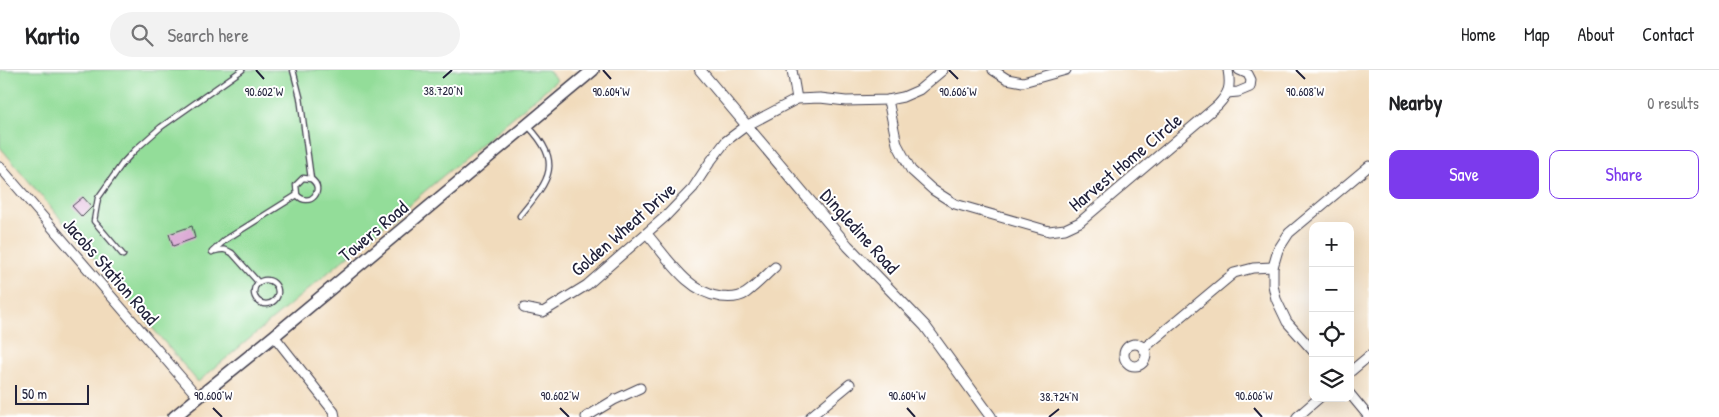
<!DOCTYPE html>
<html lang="en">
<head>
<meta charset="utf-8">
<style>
	:root { --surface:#fff; --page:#f2f2f2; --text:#202124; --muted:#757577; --line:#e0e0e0; --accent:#7c3aed }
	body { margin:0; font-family:"Patrick Hand",sans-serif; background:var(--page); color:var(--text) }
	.controls { position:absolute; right:15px; bottom:15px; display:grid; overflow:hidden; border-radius:10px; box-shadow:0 5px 20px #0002 }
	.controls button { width:45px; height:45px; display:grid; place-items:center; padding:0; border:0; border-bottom:1px solid var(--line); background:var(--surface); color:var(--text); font:25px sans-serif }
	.scale { position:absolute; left:15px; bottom:12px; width:74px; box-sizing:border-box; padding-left:5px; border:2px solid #22223b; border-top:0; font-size:14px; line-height:18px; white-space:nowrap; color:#22223b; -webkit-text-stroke:4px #fff; paint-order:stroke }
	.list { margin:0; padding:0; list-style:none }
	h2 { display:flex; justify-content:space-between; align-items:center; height:65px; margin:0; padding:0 20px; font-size:21px }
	h2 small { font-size:16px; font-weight:400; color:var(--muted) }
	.actions { display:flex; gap:10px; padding:15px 20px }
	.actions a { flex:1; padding:11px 0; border:1px solid var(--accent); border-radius:10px; text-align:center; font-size:18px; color:var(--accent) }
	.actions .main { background:var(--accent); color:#fff }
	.icon { flex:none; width:28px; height:28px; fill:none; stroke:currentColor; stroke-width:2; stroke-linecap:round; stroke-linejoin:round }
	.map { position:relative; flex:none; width:1369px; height:347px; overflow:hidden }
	header { display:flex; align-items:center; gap:30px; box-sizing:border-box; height:70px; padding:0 25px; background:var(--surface); border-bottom:1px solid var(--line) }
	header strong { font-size:24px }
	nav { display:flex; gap:28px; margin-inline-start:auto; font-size:18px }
	.search { width:350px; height:45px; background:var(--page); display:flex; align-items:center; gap:12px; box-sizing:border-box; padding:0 18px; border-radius:28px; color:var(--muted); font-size:19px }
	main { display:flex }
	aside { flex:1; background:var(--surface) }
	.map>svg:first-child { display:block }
</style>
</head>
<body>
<header>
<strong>Kartio</strong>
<div class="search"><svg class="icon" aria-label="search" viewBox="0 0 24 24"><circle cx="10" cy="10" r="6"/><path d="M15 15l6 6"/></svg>Search here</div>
<nav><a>Home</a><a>Map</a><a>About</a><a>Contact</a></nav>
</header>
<main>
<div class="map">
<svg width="1369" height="347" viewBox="0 0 1369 347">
	<rect width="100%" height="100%" fill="#fff"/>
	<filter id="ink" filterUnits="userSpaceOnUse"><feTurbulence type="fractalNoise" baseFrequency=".02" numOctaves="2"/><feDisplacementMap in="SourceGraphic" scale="10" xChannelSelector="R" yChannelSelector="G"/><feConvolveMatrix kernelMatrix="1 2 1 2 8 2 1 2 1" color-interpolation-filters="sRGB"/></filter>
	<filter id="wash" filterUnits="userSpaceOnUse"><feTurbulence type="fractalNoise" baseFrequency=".0096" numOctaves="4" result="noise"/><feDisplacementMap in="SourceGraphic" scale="20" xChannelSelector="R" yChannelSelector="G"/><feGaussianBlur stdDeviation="1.12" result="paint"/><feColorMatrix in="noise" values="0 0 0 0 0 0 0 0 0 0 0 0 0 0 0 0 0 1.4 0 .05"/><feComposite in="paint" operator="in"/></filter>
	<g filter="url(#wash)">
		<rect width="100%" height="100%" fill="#f1dbbc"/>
		<path fill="#93dd99" stroke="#5a806a" d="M 0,0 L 548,0 L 557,10 L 198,312 L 0,77 Z"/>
		<g id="blocks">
			<g fill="#dbabd5">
				<path d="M 83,127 L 92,137 L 82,147 L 72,136 Z"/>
				<path d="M 192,156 L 195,168 L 173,176 L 169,164 Z"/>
			</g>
		</g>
	</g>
	<g filter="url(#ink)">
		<use href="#blocks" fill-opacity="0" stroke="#413e4e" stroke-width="1"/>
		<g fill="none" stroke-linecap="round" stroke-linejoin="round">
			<g stroke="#413e4e" stroke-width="7">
				<g id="service">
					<path d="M 293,0 L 300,27 L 311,109 C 326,119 310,139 297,125 L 296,115 L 303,108 L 311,109"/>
					<path d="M 520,146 C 549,110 564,94 528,56"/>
					<path d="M 215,181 C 222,179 226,179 232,183 L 258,212"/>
					<path d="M 212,182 L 225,170 L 297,125"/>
					<path d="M 123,185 L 94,151 L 98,128 L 122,94 L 135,80 L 161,57 L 242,0"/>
					<circle cx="266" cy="222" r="12"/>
				</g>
			</g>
			<g stroke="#413e4e" stroke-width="11">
				<g id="minor">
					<path d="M 792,0 L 797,29"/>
					<path d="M 993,0 L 1007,9 L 1023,12 L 1066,0"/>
					<path d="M 1227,23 L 1238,22 L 1250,17 L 1251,10 L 1248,4 L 1239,0"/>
					<path d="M 888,30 L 897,74 L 911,100 L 933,120 L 955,134 L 1049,161 L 1065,159 L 1080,152 L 1218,35 C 1229,23 1231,17 1228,0"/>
					<path d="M 0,97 L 198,327"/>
					<path d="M 647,164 C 668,188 687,222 721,227 C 730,228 739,228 746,223 C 757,215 766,205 775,197"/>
					<path d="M 524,238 L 543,242 L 587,215 L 666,146 L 693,118 L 710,92 L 726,71 L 746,56 L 797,29 L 820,28 L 846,31 L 888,30 L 903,27 L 919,20 L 943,0"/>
					<path d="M 274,266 L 334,342 L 335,347"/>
					<circle cx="1135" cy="285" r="11"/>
					<path d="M 1143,279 L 1234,203 L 1253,198 L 1273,197"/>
					<path d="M 1313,281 L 1287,252 L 1276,229 L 1273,215 L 1273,197 L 1278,180 L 1289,163 L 1369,96"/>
					<path d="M 1350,302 L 1369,286"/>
					<path d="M 1350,324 L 1369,347"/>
					<path d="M 586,347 L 614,330 L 640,318"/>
					<path d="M 810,347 L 850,314"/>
					<path d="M 1297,347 L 1319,328"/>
				</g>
			</g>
			<g stroke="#413e4e" stroke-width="12">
				<path id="tertiary" d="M 700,0 L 848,176 L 925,256 L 991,347"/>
			</g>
			<g stroke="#413e4e" stroke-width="14">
				<path id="secondary" d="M 174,347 L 274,266 L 593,0"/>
			</g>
			<use href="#service" stroke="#fff" stroke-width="4.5"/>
			<use href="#minor" stroke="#fff" stroke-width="9"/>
			<use href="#tertiary" stroke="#fff" stroke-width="10"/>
			<use href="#secondary" stroke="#fff" stroke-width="11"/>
		</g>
	</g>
	<path fill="none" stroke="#22223b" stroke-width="2" d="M 256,0 L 264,9M 603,0 L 611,9M 949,0 L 958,9M 1296,0 L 1305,9M 443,8 L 452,0M 213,338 L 222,347M 560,338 L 569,347M 907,338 L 915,347M 1254,338 L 1262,347M 1049,347 L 1059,339"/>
	<g text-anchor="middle" stroke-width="4" stroke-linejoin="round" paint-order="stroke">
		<g font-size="19" fill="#22223b" stroke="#fff">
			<text transform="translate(1125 92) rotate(-40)" y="7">Harvest Home Circle</text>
			<text transform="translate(623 159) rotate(-41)" y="7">Golden Wheat Drive</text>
			<text transform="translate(373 161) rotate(-40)" y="7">Towers Road</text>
			<text transform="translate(860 161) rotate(48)" y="7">Dingledine Road</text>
			<text transform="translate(111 201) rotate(49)" y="7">Jacobs Station Road</text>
		</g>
	</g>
	<g font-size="12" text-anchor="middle" fill="#22223b" stroke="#fff" stroke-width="4" stroke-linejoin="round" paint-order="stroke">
		<text x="443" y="25">38.720°N</text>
		<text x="1305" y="26">90.608°W</text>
		<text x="264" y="26">90.602°W</text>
		<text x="611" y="26">90.604°W</text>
		<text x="958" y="26">90.606°W</text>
		<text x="213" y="330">90.600°W</text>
		<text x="560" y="330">90.602°W</text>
		<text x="907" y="330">90.604°W</text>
		<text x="1254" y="330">90.606°W</text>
		<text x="1059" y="331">38.724°N</text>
	</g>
</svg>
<div class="controls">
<button>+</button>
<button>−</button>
<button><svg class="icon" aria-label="locate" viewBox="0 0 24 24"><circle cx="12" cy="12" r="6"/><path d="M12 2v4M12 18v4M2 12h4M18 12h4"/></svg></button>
<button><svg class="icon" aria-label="layers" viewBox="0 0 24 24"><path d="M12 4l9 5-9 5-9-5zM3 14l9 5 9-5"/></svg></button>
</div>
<div class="scale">50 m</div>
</div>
<aside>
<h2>Nearby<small>0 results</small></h2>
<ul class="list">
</ul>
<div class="actions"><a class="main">Save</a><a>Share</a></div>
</aside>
</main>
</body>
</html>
